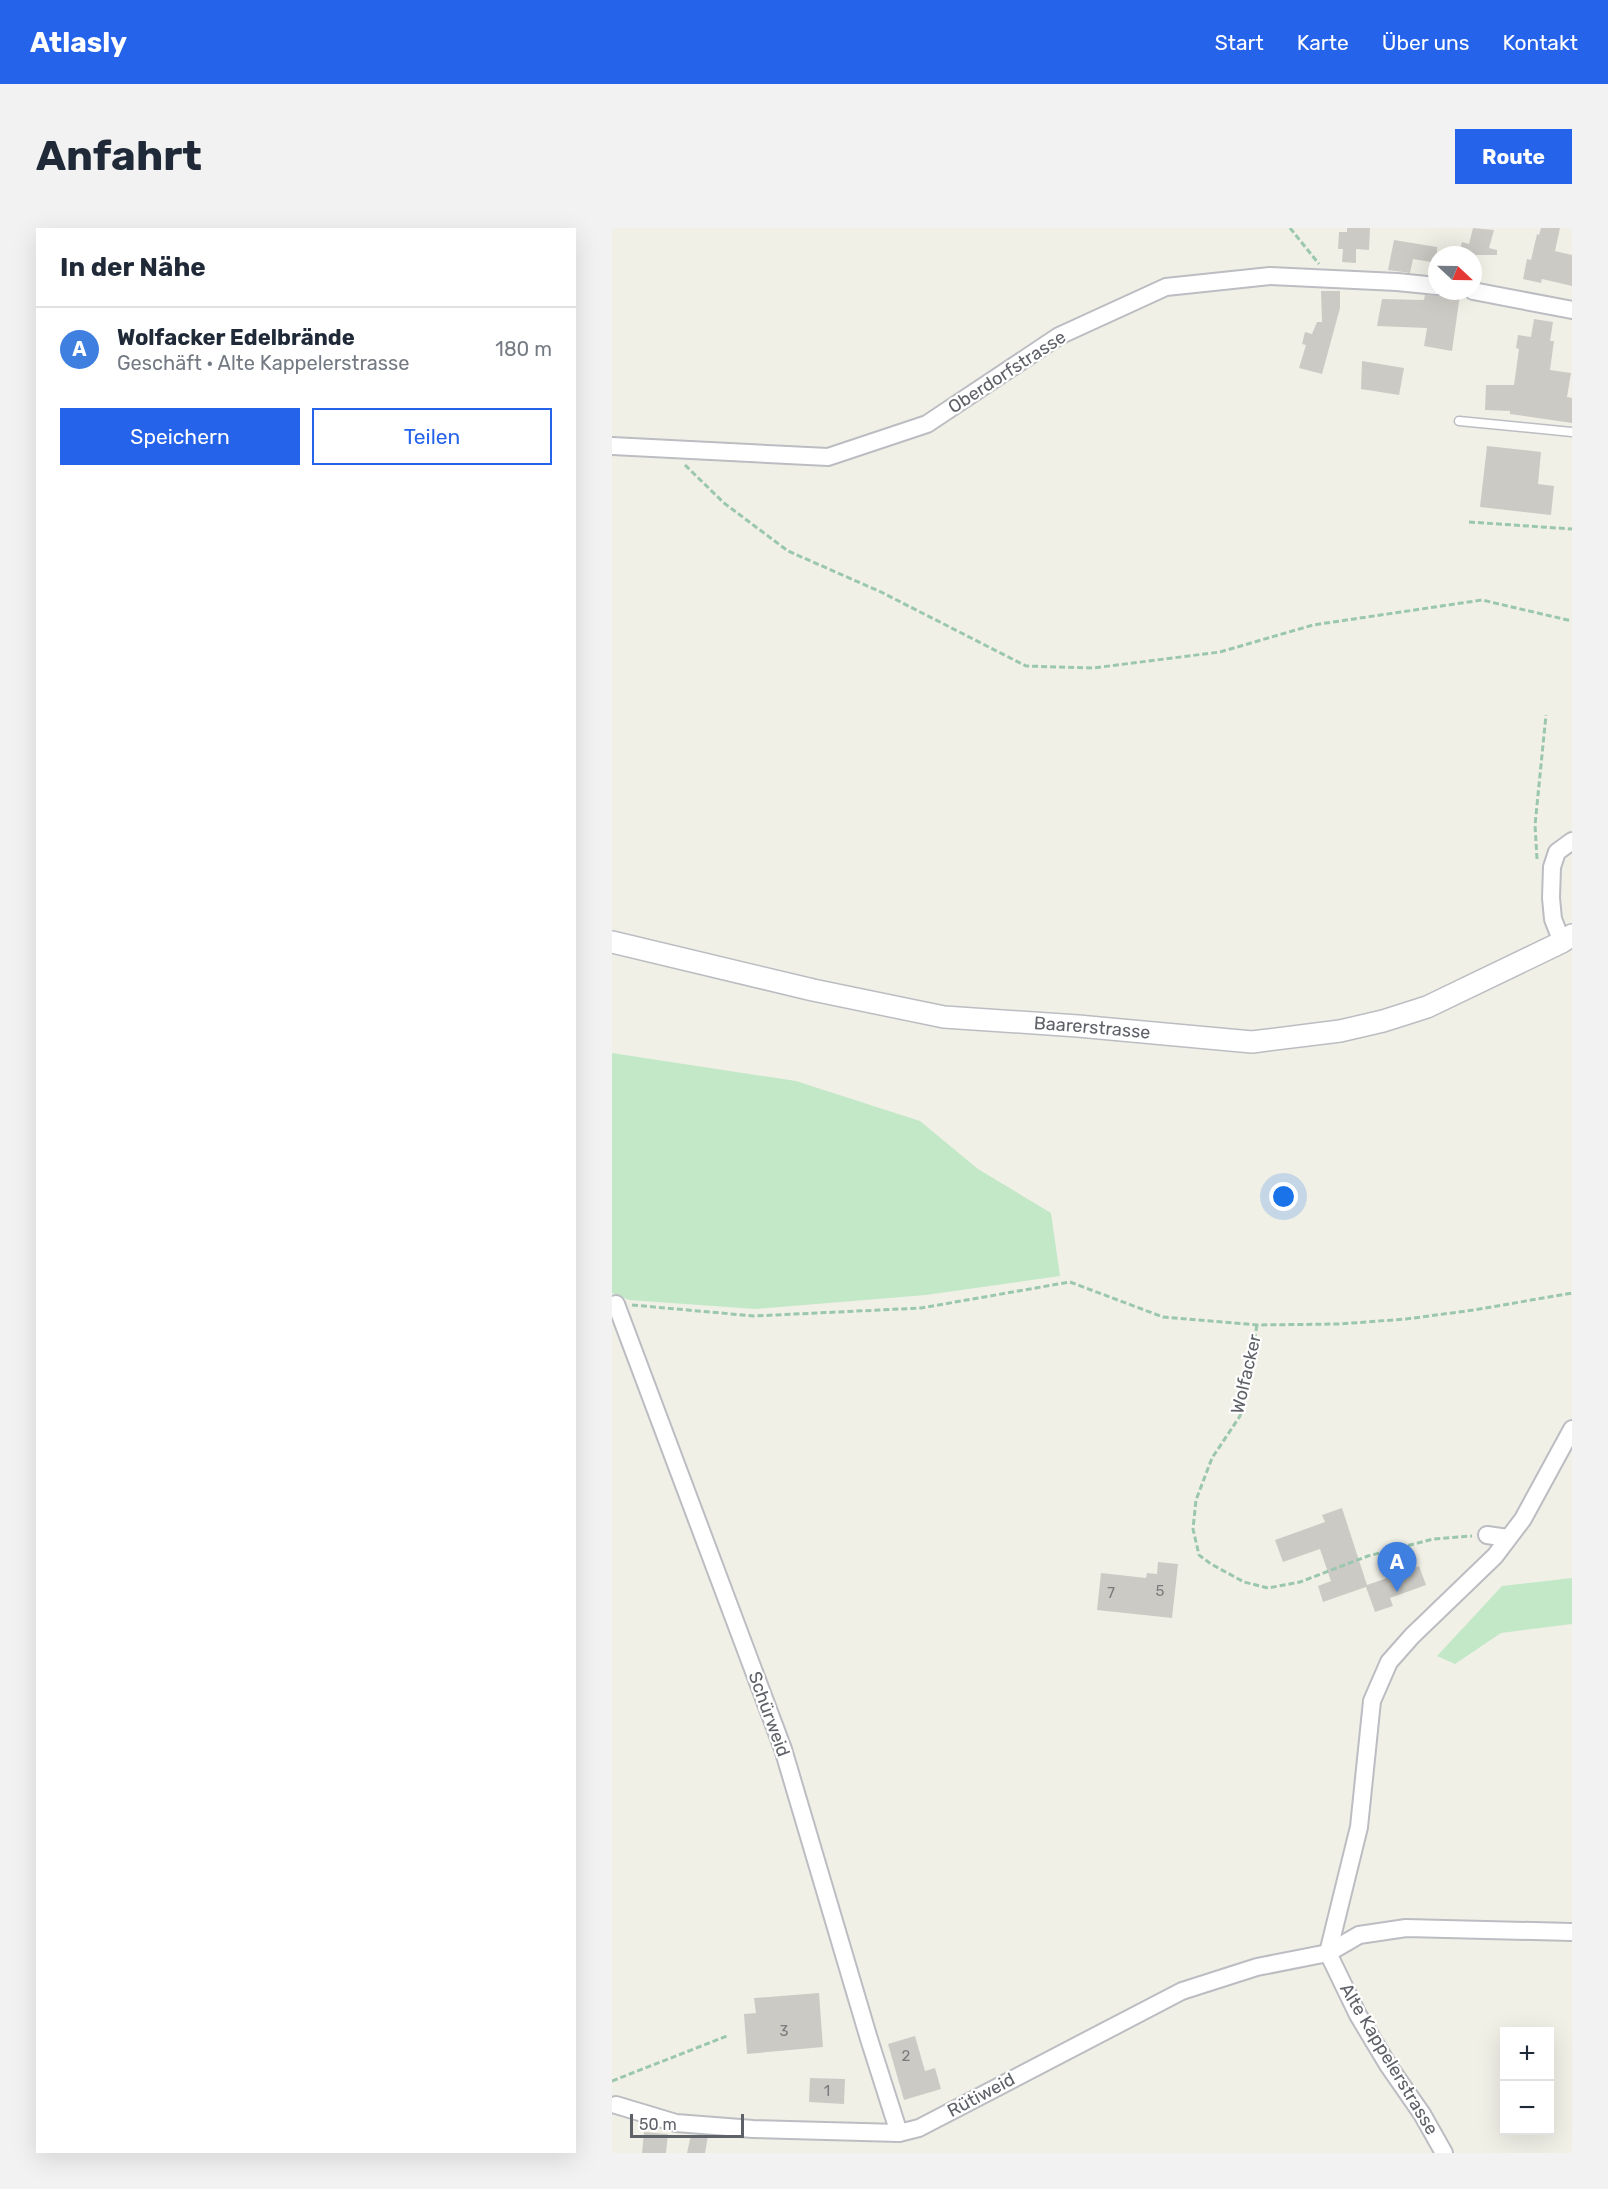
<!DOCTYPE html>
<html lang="de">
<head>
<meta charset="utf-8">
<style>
	:root { --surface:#fff; --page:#f2f2f3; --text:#1f2937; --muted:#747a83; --line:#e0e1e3; --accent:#2563eb }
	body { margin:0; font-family:Rubik,sans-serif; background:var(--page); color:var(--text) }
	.controls { position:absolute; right:18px; bottom:18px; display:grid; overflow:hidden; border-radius:0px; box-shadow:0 6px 24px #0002 }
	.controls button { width:54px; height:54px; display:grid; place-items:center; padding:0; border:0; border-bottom:2px solid var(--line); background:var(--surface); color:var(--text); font:30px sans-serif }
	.compass { position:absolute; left:816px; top:18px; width:54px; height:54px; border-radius:50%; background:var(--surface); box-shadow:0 6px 24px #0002; rotate:112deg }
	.scale { position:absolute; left:18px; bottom:15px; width:114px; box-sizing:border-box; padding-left:6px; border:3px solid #5e6167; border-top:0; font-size:16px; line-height:21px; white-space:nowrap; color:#5e6167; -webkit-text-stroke:4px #fff; paint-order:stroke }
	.you { position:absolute; left:672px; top:969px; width:21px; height:21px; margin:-15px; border:4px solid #fff; border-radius:50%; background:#1a73e8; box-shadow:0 0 0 9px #1a73e833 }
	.badge { display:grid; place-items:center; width:39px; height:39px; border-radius:50%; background:var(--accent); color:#fff; font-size:20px; font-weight:700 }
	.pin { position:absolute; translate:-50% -50px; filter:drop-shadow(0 2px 3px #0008) }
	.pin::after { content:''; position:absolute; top:32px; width:21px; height:18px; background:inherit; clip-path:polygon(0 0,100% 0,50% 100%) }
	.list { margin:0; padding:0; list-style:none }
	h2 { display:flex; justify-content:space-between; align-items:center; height:78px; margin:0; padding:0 24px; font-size:26px }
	h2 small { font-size:20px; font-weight:400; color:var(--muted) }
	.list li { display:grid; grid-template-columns:39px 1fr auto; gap:18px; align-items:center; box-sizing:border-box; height:84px; padding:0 24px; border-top:2px solid var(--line) }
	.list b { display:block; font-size:22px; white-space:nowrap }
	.list p { margin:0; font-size:20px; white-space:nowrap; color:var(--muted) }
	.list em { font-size:20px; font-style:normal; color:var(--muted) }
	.actions { display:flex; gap:12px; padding:18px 24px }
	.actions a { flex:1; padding:14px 0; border:2px solid var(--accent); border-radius:0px; text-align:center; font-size:21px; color:var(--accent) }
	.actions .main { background:var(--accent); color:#fff }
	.map { position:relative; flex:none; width:960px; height:1925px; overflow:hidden; border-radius:0px }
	header { display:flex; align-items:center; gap:36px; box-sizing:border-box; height:84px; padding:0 30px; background:var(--accent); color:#fff }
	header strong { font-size:28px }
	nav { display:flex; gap:33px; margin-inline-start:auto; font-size:21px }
	.intro { display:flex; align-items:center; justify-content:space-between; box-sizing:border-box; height:144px; padding:0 36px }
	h1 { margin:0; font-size:42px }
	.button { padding:15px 27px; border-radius:0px; background:var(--accent); color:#fff; font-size:21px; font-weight:700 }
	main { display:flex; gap:36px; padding:0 36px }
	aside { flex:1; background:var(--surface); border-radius:0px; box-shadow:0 6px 24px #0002 }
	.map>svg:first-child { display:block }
</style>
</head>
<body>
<header>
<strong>Atlasly</strong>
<nav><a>Start</a><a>Karte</a><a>Über uns</a><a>Kontakt</a></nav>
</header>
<div class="intro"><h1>Anfahrt</h1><a class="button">Route</a></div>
<main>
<aside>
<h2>In der Nähe<small></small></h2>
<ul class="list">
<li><span class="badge" style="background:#3f7fe0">A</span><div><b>Wolfacker Edelbrände</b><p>Geschäft · Alte Kappelerstrasse</p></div><em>180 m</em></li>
</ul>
<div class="actions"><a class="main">Speichern</a><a>Teilen</a></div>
</aside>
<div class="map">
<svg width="960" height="1925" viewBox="0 0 960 1925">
	<rect width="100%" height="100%" fill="#f1f0e7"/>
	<g fill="#c3e8c8">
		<path d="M 0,825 L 184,853 L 308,893 L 366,941 L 439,985 L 448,1048 L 314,1067 L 143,1081 L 17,1072 L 0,1065 Z"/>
		<path d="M 960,1350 L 960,1396 L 889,1405 L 843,1436 L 825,1428 L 890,1358 Z"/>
	</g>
	<g fill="#cccac4">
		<path d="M 735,0 L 758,0 L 757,22 L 744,21 L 744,35 L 730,34 L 731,21 L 726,21 L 727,4 L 735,4 Z"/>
		<path d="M 861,0 L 882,2 L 877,20 L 885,22 L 885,27 L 854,27 L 847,25 L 850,14 L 857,16 Z"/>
		<path d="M 929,0 L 948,0 L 943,23 L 960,27 L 960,58 L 930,51 L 929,55 L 911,51 L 915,31 L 919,32 L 925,6 L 927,7 Z"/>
		<path d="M 782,12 L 825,19 L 825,35 L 801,31 L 798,45 L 776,42 Z"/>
		<path d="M 709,63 L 728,63 L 728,80 L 710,146 L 687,140 L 694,117 L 690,116 L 693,104 L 700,106 L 705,94 L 710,94 Z"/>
		<path d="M 834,63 L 840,63 L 840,65 L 848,67 L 840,123 L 812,118 L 815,100 L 765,98 L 770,71 L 812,72 L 813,67 L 829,68 Z"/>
		<path d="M 922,91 L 941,94 L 938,113 L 942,113 L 938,142 L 959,145 L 955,169 L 960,170 L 960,195 L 898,186 L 898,183 L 873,182 L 874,157 L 902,157 L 907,121 L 904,120 L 906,107 L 919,109 Z"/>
		<path d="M 750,133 L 792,140 L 787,167 L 749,161 Z"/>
		<path d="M 875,218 L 929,224 L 926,256 L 942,258 L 939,287 L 868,279 Z"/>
		<path d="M 730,1280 L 755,1357 L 784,1347 L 779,1333 L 791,1328 L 796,1343 L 807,1338 L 814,1357 L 778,1370 L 781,1378 L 763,1384 L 754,1359 L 711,1374 L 706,1358 L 719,1353 L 708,1321 L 671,1334 L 663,1312 L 713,1294 L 710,1287 Z"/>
		<path d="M 546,1334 L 566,1336 L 560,1390 L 485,1382 L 489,1345 L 534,1350 L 535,1345 L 545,1346 Z"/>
		<path d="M 207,1765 L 211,1819 L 135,1826 L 132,1786 L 144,1785 L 142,1770 Z"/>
		<path d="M 303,1808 L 313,1843 L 323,1840 L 329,1861 L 292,1872 L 276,1816 Z"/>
		<path d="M 198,1850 L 233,1851 L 232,1876 L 197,1874 Z"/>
		<path d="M 32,1904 L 56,1906 L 54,1925 L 30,1925 Z"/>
		<path d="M 79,1907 L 96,1908 L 93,1925 L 75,1925 Z"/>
	</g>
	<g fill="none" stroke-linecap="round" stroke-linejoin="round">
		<g stroke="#bbbdc2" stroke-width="11">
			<path id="service" d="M 847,193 L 960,204"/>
		</g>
		<g stroke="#bbbdc2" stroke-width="20">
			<g id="minor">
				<path d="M 861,63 L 960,82"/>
				<path d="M 0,218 L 216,229 L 315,196 L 447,108 L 554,59 L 658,48 L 785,54 L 825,58"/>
				<path d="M 950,714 L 941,691 L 939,670 L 940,639 L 945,624 L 960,613"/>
				<path d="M 4,1076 L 171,1521 L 257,1811 L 287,1905"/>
				<path d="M 875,1307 L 896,1310"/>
				<path d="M 4,1877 L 64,1895 L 141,1901 L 287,1905 L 307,1900 L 570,1763 L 645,1739 L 716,1725 L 747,1707 L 794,1700 L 960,1704"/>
				<path d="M 832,1925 L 810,1886 L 776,1837 L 746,1787 L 716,1725 L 747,1599 L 760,1473 L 777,1434 L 800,1408 L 883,1328 L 911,1291 L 960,1201"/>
			</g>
		</g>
		<g stroke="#bbbdc2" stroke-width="24">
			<g id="tertiary">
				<path id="s1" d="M 0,714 L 201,762 L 332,789 L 466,798 L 640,814 L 728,803 L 771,793 L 815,779 L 950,714 L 960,707"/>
			</g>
		</g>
		<g stroke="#9ac7ae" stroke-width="3" stroke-dasharray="6 3" stroke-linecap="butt">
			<path d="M 678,0 L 707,36"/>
			<path d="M 73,237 L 112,275 L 176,323 L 269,364 L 414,438 L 481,440 L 608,424 L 701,397 L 870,372 L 960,393"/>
			<path d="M 857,294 L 960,301"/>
			<path d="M 925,631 L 923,597 L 934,487"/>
			<path d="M 20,1077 L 142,1088 L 309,1080 L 458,1054 L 551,1089 L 645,1097 L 727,1096 L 794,1091 L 862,1082 L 960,1065"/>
			<path d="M 645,1097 L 628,1188 L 600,1230 L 584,1272 L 581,1301 L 587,1327 L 599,1336 L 632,1354 L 656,1360 L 688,1354 L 756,1328 L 821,1311 L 860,1308"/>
			<path d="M 0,1853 L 115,1808"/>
		</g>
		<use href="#service" stroke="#fff" stroke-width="8"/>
		<use href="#minor" stroke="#fff" stroke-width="16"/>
		<use href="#tertiary" stroke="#fff" stroke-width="21"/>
	</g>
	<g text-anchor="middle" stroke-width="4.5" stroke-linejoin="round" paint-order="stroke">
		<g font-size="15" fill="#7a7b7e">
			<text x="548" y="1368">5</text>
			<text x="499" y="1370">7</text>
			<text x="172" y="1808">3</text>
			<text x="294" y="1833">2</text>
			<text x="215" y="1868">1</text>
		</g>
		<g font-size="18" fill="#5e6167" stroke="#fff">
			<text transform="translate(395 144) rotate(-33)" y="6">Oberdorfstrasse</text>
			<text dy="6" stroke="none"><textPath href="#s1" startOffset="489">Baarerstrasse</textPath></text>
			<text transform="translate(634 1146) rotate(-77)" y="6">Wolfacker</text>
			<text transform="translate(157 1486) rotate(70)" y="6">Schürweid</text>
			<text transform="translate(777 1831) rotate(59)" y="6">Alte Kappelerstrasse</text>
			<text transform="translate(369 1867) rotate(-28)" y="6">Rütiweid</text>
		</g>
	</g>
</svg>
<div class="controls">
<button>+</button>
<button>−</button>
</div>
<svg class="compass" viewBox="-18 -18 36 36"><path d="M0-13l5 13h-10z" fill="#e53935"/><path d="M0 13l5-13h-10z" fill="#747a83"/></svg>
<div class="scale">50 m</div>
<div class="you"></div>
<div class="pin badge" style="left:785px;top:1364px;background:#3f7fe0">A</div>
</div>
</main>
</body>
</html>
